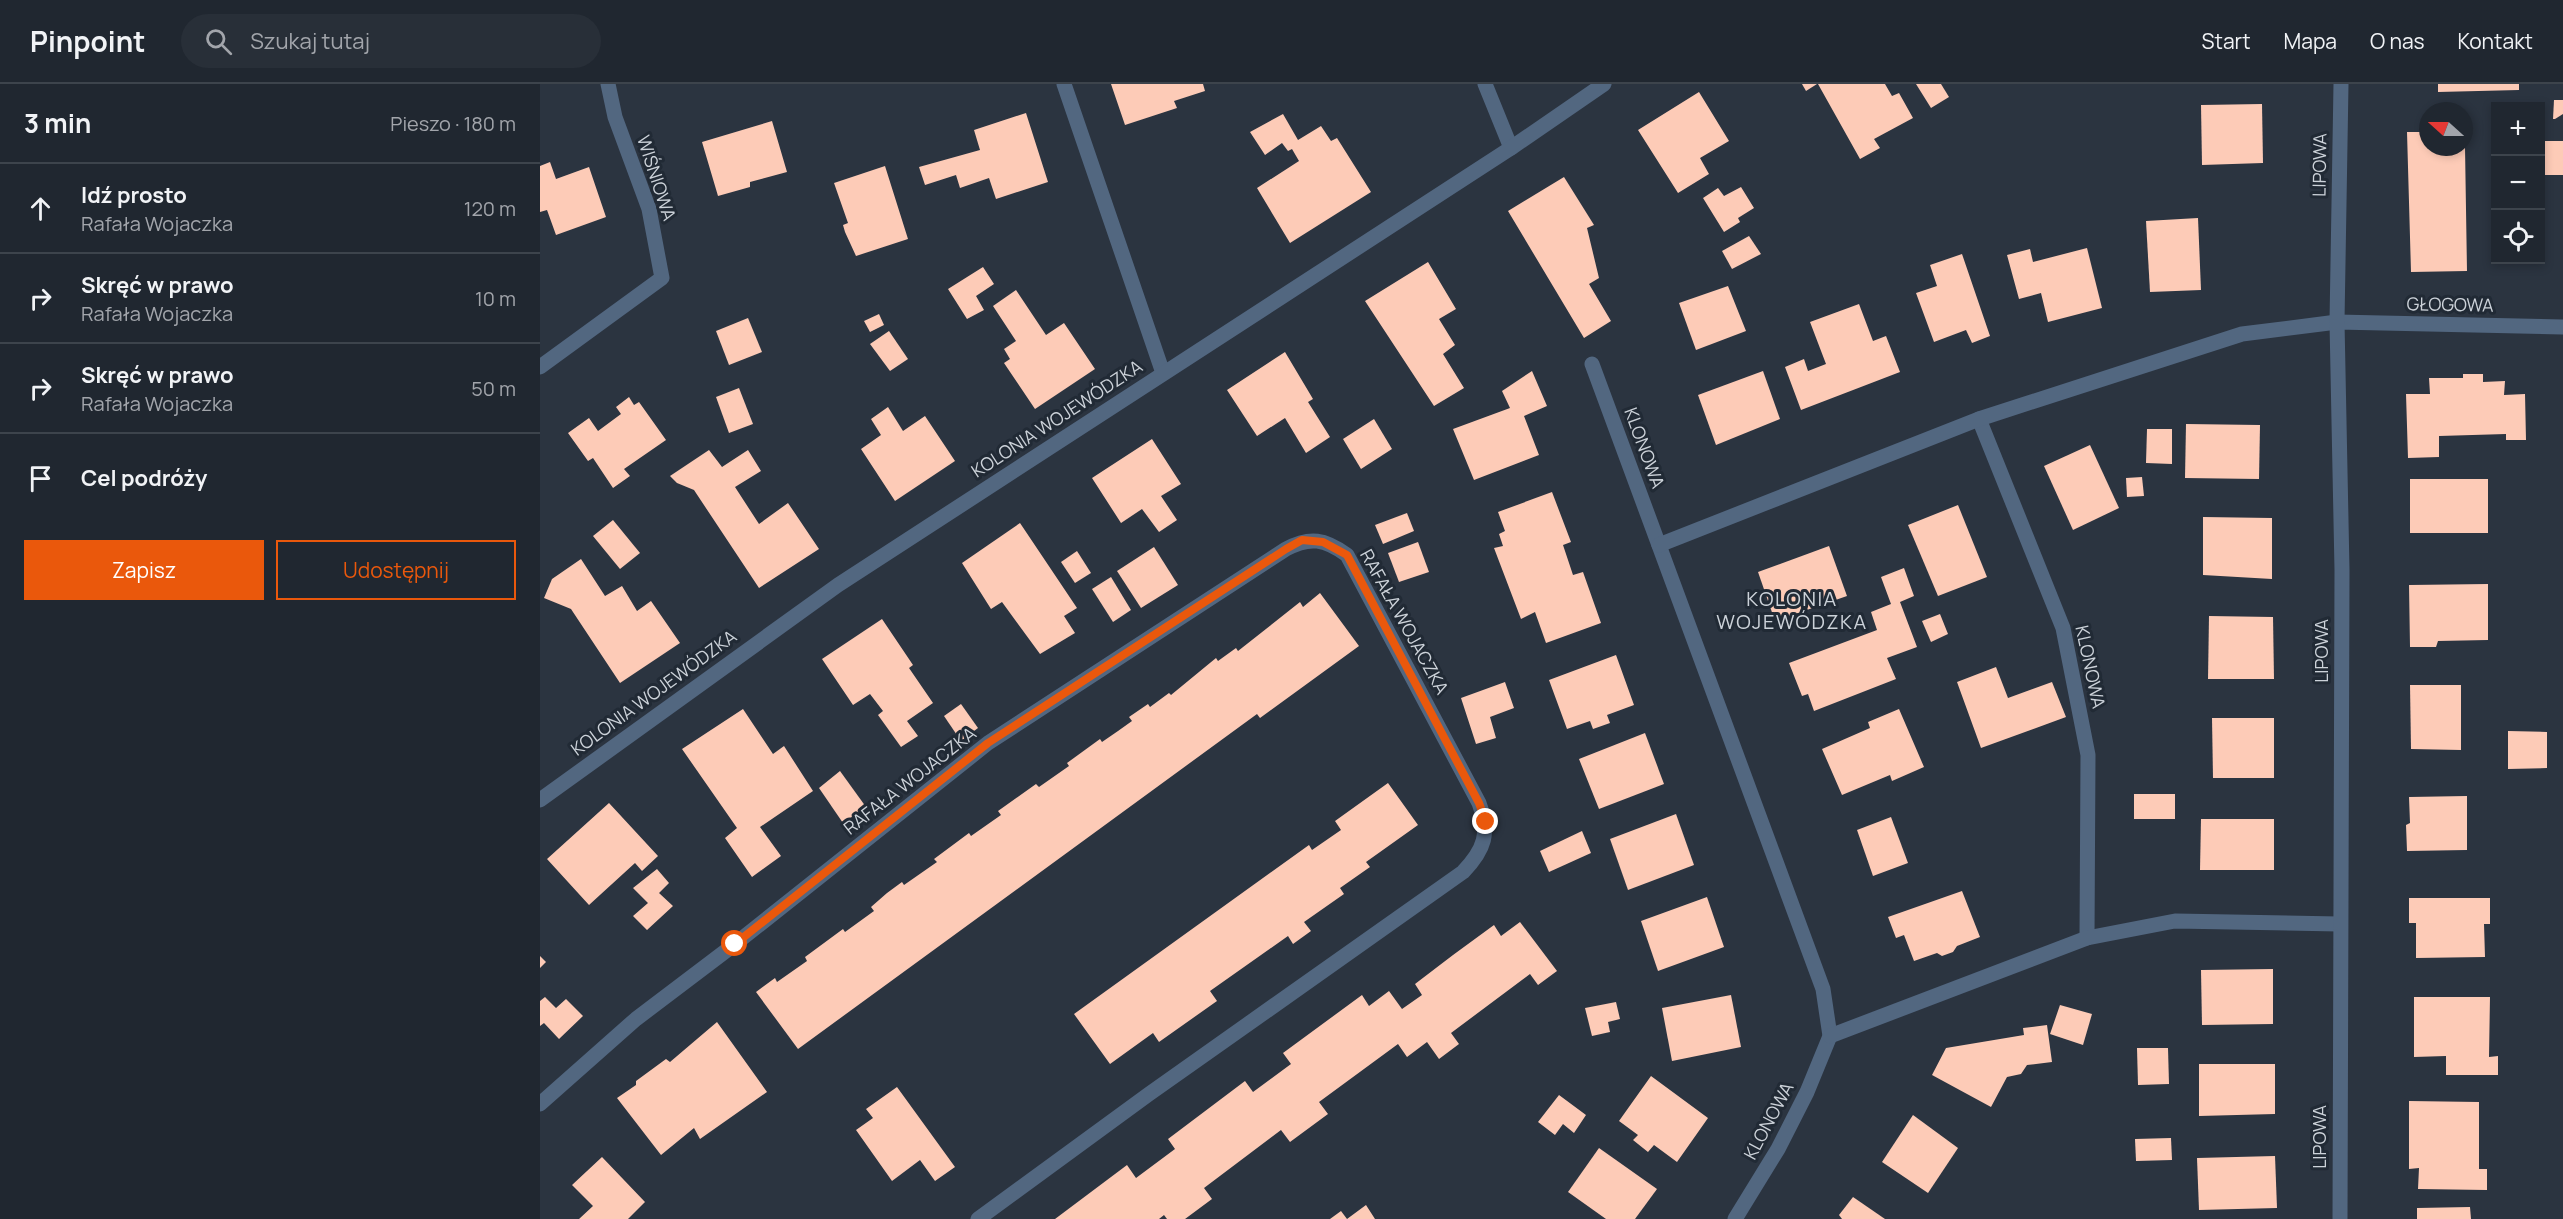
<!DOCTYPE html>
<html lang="pl">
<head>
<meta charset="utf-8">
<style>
	:root { --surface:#202730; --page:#282f38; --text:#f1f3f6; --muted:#a2a5ab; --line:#3d444c; --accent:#ea580c }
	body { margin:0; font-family:Manrope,sans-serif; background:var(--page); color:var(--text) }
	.controls { position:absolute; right:18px; top:18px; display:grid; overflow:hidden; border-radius:0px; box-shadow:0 3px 9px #0003 }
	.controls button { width:54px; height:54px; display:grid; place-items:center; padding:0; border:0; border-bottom:2px solid var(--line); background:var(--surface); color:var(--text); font:30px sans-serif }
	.compass { position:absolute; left:1879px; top:18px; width:54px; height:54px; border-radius:50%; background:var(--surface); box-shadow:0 3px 9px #0003; rotate:291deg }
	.stop { position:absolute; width:18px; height:18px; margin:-14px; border:4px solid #ea580c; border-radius:50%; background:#fff }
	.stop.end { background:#ea580c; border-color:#fff; box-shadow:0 2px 6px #0008 }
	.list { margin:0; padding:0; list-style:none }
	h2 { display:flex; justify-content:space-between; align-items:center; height:78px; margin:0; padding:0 24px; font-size:26px }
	h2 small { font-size:20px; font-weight:400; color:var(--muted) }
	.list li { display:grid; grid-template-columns:39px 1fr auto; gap:18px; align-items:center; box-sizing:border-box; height:90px; padding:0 24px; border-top:2px solid var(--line) }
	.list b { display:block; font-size:22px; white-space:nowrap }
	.list p { margin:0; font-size:20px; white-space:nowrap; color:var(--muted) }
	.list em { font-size:20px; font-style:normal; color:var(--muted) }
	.actions { display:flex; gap:12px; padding:18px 24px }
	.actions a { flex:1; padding:14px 0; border:2px solid var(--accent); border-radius:0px; text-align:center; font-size:21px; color:var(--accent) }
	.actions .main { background:var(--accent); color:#fff }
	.icon { flex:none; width:33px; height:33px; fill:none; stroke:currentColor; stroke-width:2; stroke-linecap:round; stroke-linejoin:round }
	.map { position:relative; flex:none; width:2023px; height:1135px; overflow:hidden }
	header { display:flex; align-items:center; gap:36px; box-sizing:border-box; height:84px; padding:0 30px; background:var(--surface); border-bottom:2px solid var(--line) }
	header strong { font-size:28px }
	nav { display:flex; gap:33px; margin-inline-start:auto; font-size:21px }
	.search { width:420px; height:54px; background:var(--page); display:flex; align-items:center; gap:15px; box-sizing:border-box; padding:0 21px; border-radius:33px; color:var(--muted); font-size:22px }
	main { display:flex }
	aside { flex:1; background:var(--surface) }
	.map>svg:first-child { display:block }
</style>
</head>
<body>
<header>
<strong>Pinpoint</strong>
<div class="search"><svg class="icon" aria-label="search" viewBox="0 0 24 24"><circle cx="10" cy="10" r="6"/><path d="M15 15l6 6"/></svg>Szukaj tutaj</div>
<nav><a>Start</a><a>Mapa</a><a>O nas</a><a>Kontakt</a></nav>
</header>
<main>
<aside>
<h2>3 min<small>Pieszo · 180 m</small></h2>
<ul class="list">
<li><svg class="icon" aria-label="ahead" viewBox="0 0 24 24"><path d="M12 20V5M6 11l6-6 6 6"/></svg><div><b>Idź prosto</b><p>Rafała Wojaczka</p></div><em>120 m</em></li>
<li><svg class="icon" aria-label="right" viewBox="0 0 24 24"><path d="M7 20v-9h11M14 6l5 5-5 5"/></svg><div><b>Skręć w prawo</b><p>Rafała Wojaczka</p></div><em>10 m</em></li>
<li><svg class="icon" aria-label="right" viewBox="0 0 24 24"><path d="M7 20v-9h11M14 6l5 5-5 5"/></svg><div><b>Skręć w prawo</b><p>Rafała Wojaczka</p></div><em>50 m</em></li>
<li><svg class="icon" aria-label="arrive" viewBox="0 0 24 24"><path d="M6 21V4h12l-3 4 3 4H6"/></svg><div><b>Cel podróży</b></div></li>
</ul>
<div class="actions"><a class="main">Zapisz</a><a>Udostępnij</a></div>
</aside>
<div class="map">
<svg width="2023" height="1135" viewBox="0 0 2023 1135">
	<rect width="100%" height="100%" fill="#2b3440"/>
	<g fill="#fdcbb7">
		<path d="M 571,0 L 663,0 L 665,7 L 634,17 L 637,24 L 585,41 Z"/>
		<path d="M 1262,0 L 1277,0 L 1266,7 Z"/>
		<path d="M 1278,0 L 1345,0 L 1352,12 L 1359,9 L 1373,34 L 1334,55 L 1340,64 L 1320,75 Z"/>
		<path d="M 1376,0 L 1401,0 L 1409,13 L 1391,24 Z"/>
		<path d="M 1898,0 L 1979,0 L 1979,6 L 1898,8 Z"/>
		<path d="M 1159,8 L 1189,57 L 1160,74 L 1169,90 L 1138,109 L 1098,46 Z"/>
		<path d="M 2014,16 L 2023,16 L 2023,30 L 2015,35 L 2013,35 Z"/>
		<path d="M 1722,20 L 1723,79 L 1662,81 L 1661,21 Z"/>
		<path d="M 486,29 L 508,98 L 456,115 L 449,94 L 420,104 L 416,91 L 385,101 L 379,83 L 440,66 L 434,46 Z"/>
		<path d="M 743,30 L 758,56 L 781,42 L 791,57 L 797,54 L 831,108 L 750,159 L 717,104 L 759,77 L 752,65 L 748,67 L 742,59 L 725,71 L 710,48 Z"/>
		<path d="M 232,37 L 247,88 L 210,98 L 210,103 L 178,112 L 162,58 Z"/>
		<path d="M 1867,48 L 1888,48 L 1888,63 L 1925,63 L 1927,187 L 1871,188 Z"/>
		<rect x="2002" y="57" width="21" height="34"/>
		<path d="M 10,78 L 16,95 L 49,83 L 66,133 L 16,151 L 7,126 L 0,128 L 0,82 Z"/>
		<path d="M 345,82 L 368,155 L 316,172 L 305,148 L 303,141 L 308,139 L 294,99 Z"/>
		<path d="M 1024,93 L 1054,141 L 1047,144 L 1059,194 L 1049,200 L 1071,237 L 1044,254 L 968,127 Z"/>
		<path d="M 1201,103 L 1214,124 L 1198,134 L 1200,138 L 1184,148 L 1163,114 L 1178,104 L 1184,112 Z"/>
		<path d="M 1658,134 L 1661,206 L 1610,208 L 1606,137 Z"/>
		<path d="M 1209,152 L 1221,170 L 1192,185 L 1182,167 Z"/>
		<path d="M 1547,164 L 1562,224 L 1508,238 L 1501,209 L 1479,215 L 1467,171 L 1490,165 L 1493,178 Z"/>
		<path d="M 1422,170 L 1450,252 L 1432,259 L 1426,246 L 1394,258 L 1376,209 L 1397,202 L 1390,181 Z"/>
		<path d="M 888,178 L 916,225 L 899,235 L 915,261 L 903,270 L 924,304 L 894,322 L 825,217 Z"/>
		<path d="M 443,183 L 454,200 L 436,212 L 444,226 L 427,235 L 408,205 Z"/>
		<path d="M 1188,202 L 1206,247 L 1156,266 L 1139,219 Z"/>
		<path d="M 476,206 L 506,251 L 524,239 L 555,285 L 495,325 L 464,279 L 470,275 L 464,265 L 476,257 L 453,222 Z"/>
		<path d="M 1319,220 L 1333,257 L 1346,252 L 1360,288 L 1261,326 L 1245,283 L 1264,275 L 1268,287 L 1286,280 L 1270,238 Z"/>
		<path d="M 339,230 L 344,241 L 330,248 L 324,237 Z"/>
		<path d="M 208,234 L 222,268 L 189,281 L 176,247 Z"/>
		<path d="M 349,247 L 368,275 L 350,287 L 330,260 Z"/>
		<path d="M 745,268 L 773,315 L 768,318 L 790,353 L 766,369 L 745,334 L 717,352 L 687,306 Z"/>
		<path d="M 992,287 L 1007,322 L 984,332 L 999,371 L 934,396 L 913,345 L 970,324 L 962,307 Z"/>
		<path d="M 1223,287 L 1240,335 L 1176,361 L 1158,311 Z"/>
		<path d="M 1923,290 L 1943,290 L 1943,298 L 1965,297 L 1964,311 L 1985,310 L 1986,356 L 1966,356 L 1966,350 L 1899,352 L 1899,373 L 1868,374 L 1866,310 L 1890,310 L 1889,294 L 1923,294 Z"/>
		<path d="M 199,304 L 213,340 L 189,349 L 176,313 Z"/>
		<path d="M 89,313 L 94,321 L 99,318 L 126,356 L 84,385 L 90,392 L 73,404 L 53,374 L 48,377 L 28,349 L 49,334 L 58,347 L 81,330 L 76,323 Z"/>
		<path d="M 348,323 L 363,347 L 385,332 L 415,377 L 355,417 L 321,365 L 341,351 L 331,335 Z"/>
		<path d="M 834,335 L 852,365 L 821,385 L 803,355 Z"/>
		<path d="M 1646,340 L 1720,341 L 1719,395 L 1645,394 Z"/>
		<path d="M 1607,345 L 1632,345 L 1632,380 L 1606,379 Z"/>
		<path d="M 612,355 L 641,400 L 621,412 L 637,436 L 619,448 L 602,425 L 581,439 L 552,394 Z"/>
		<path d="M 1550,361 L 1579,424 L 1533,446 L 1504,382 Z"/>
		<path d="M 169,366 L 182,383 L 208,366 L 221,387 L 195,403 L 219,440 L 248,419 L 279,465 L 219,504 L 154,406 L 137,399 L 130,392 Z"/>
		<path d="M 1602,393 L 1604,412 L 1587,413 L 1586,394 Z"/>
		<rect x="1870" y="395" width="78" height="54"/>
		<path d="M 1012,408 L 1031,458 L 1023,461 L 1033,491 L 1043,488 L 1061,539 L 1006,559 L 995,528 L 981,535 L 954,464 L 963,462 L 959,450 L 965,447 L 958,428 Z"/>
		<path d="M 1418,421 L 1447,493 L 1398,512 L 1368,441 Z"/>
		<path d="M 867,429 L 874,447 L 843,460 L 835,441 Z"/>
		<path d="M 1663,433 L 1732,434 L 1732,495 L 1663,491 Z"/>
		<path d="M 73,436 L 100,469 L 80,485 L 53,452 Z"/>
		<path d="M 480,439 L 537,524 L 524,532 L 535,549 L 500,570 L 462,518 L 451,525 L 422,479 Z"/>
		<path d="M 878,458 L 889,488 L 859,498 L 848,469 Z"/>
		<path d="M 1289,462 L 1307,512 L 1235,537 L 1218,488 Z"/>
		<path d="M 614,463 L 638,501 L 601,524 L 577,487 Z"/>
		<path d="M 537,467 L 551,489 L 535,499 L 521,478 Z"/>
		<path d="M 41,475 L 65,512 L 82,502 L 97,527 L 111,517 L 140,559 L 80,599 L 31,525 L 4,514 L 12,495 Z"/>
		<path d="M 1364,484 L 1374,512 L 1360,518 L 1377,563 L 1347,574 L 1356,595 L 1274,627 L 1268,610 L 1262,612 L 1249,579 L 1337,546 L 1331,528 L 1351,520 L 1341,493 Z"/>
		<path d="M 571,493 L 591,526 L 573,538 L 552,505 Z"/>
		<path d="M 1948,500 L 1948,556 L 1898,557 L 1896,563 L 1870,563 L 1869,501 Z"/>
		<path d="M 780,509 L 819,562 L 720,634 L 717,630 L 258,965 L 216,908 L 235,894 L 237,898 L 267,877 L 265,873 L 303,845 L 305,848 L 334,827 L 331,823 L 347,809 L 362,798 L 364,801 L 397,778 L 394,775 L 429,749 L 431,752 L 461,731 L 458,727 L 496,700 L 499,703 L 529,682 L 527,679 L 560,655 L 562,658 L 578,647 L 592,637 L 589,633 L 608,620 L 610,623 L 629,609 L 631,611 L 676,574 L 678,577 L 696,564 L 698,567 L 760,518 L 763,523 Z"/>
		<path d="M 1400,530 L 1408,550 L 1391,558 L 1382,537 Z"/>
		<path d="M 1669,532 L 1733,533 L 1734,595 L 1668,595 Z"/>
		<path d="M 342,535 L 373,581 L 369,584 L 393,619 L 367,637 L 378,652 L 361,663 L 338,631 L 343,627 L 330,610 L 313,621 L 282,575 Z"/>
		<path d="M 1076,571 L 1094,621 L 1067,631 L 1070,639 L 1053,645 L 1050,637 L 1027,645 L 1009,596 Z"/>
		<path d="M 1456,583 L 1468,614 L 1512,598 L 1526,633 L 1441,664 L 1417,598 Z"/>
		<path d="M 965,598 L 974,624 L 950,633 L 956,654 L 936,660 L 921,614 Z"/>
		<path d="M 1870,601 L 1921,601 L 1921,666 L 1871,665 Z"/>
		<path d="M 421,620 L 438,644 L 421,657 L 404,632 Z"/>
		<path d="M 203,625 L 233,670 L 244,662 L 273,707 L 220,743 L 241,772 L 212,793 L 185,754 L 197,744 L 142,665 Z"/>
		<path d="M 1359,625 L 1384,683 L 1352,697 L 1350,691 L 1302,711 L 1282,665 L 1330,644 L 1328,638 Z"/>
		<path d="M 1672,634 L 1734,634 L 1734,694 L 1673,694 Z"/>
		<path d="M 1968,647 L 2007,648 L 2007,684 L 1968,685 Z"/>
		<path d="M 1105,649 L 1124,700 L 1059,725 L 1039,675 Z"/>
		<path d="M 300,687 L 326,723 L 303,739 L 279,704 Z"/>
		<path d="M 848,699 L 878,741 L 826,778 L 830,783 L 800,804 L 804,810 L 764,838 L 771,847 L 753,860 L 748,852 L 670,907 L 677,917 L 619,958 L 613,949 L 570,980 L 534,930 L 769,761 L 772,766 L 801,746 L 795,737 Z"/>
		<rect x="1594" y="710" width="41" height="25"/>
		<path d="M 1927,712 L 1927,766 L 1867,767 L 1866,741 L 1870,739 L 1869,713 Z"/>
		<path d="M 69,719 L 118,772 L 102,787 L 95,779 L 49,821 L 7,775 Z"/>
		<path d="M 1136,730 L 1154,781 L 1088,806 L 1070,755 Z"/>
		<path d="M 1351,733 L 1368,779 L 1333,792 L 1317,746 Z"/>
		<path d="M 1661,735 L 1734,735 L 1734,786 L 1660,786 Z"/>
		<path d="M 1042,747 L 1051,769 L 1009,788 L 1000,767 Z"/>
		<path d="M 117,785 L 129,799 L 119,809 L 133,822 L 107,846 L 93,832 L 108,819 L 93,804 Z"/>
		<path d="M 1422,807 L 1440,853 L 1417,862 L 1413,868 L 1402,872 L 1397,869 L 1374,877 L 1364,851 L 1356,854 L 1348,833 Z"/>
		<path d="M 1167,813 L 1184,863 L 1118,887 L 1101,837 Z"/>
		<path d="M 1869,814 L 1950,814 L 1950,840 L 1944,840 L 1945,873 L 1876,874 L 1876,839 L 1869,839 Z"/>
		<path d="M 980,838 L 1017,887 L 998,901 L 990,890 L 911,949 L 919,960 L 899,975 L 887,958 L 867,973 L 858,960 L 779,1018 L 788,1030 L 750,1058 L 741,1046 L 664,1104 L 672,1115 L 645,1135 L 627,1135 L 624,1131 L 619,1135 L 515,1135 L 587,1081 L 596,1094 L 635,1065 L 628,1055 L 705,997 L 713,1008 L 751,980 L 743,969 L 822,911 L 829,922 L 849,907 L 862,925 L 882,911 L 875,900 L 913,871 L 954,841 L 961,852 Z"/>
		<path d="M 0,872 L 6,878 L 0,884 Z"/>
		<path d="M 1733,885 L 1733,940 L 1662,941 L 1661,886 Z"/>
		<path d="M 1191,911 L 1201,963 L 1132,977 L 1122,924 Z"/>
		<path d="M 5,913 L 16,924 L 26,915 L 43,932 L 19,955 L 4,939 L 0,942 L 0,917 Z"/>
		<path d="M 1874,913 L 1950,913 L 1949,973 L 1958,972 L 1958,991 L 1906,991 L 1906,972 L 1874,973 Z"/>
		<path d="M 1076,918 L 1080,935 L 1068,938 L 1070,948 L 1052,952 L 1045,924 Z"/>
		<path d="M 1520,921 L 1552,930 L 1543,961 L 1510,950 Z"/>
		<path d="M 177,938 L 227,1008 L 160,1055 L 154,1044 L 121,1071 L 77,1014 L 96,1001 L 96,997 L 126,975 L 130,978 Z"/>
		<path d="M 1507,941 L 1512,978 L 1487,981 L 1481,990 L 1467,993 L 1451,1023 L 1392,991 L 1406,964 L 1484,951 L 1483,944 Z"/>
		<path d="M 1597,964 L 1628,964 L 1629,1000 L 1598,1001 Z"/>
		<path d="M 1659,980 L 1735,980 L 1735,1030 L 1659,1032 Z"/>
		<path d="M 1111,992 L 1168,1034 L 1137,1078 L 1114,1061 L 1108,1068 L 1093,1056 L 1098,1051 L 1079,1037 Z"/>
		<path d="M 357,1003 L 415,1083 L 395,1097 L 380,1076 L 352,1097 L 316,1046 L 333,1034 L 326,1025 Z"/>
		<path d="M 1019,1011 L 1046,1031 L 1034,1049 L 1023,1040 L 1015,1051 L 998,1038 Z"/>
		<path d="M 1869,1017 L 1939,1018 L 1939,1085 L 1947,1085 L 1947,1106 L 1878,1105 L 1879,1084 L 1869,1085 Z"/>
		<path d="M 1373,1031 L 1418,1064 L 1388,1109 L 1342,1078 Z"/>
		<path d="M 1631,1054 L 1632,1076 L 1596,1077 L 1595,1055 Z"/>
		<path d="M 1059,1064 L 1117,1105 L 1095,1135 L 1066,1135 L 1028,1108 Z"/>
		<path d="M 1735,1072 L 1737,1124 L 1659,1126 L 1657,1074 Z"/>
		<path d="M 62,1073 L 105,1118 L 88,1135 L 39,1135 L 53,1122 L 32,1101 Z"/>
		<path d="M 1313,1113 L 1345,1135 L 1302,1135 L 1299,1131 Z"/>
		<path d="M 826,1121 L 835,1135 L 790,1135 L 801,1127 L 807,1135 Z"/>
		<path d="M 1930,1123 L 1931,1135 L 1877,1135 L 1877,1124 Z"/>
	</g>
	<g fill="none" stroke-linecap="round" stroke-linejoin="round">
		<g stroke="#526780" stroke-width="15">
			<path d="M 524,0 L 623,289"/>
			<path d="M 945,0 L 971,64"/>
		</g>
		<g stroke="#526780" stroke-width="15">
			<path d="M 1052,280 L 1283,905 L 1290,952 L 1267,1008 L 1238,1065 L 1195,1135"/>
			<path d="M 0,283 L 122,194 L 109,125 L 75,33 L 68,0"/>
			<path d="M 1439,335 L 1523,544 L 1548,671 L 1547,854"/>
			<path d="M 1119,461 L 1439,335 L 1702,250 L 1797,238 L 2023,243"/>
			<path d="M 0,716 L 298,501 L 971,64 L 1064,0"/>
			<path d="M 1290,952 L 1547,854 L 1635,837 L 1799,840"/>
			<path d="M 0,1020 L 96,935 L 195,860 L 448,659 L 746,465 C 770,452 785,455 807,471 L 939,719 C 950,749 945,765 923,788 L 609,1010 L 438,1135"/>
			<path d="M 1800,1135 L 1802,486 L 1797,238 L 1801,0"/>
		</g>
	</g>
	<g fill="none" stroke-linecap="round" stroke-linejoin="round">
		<path stroke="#ea580c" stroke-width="8" d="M 195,860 L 448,659 L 746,465 L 762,456 L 783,458 L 807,471 L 939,719 L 946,738"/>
	</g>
	<g text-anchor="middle" stroke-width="6" stroke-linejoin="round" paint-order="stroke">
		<g font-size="18" fill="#ccd2d9" stroke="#212a35">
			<text transform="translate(1780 81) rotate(-89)" y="6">LIPOWA</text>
			<text transform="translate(116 94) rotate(72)" y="6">WIŚNIOWA</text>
			<text transform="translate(1910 221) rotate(1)" y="6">GŁOGOWA</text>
			<text transform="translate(517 335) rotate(-33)" y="6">KOLONIA WOJEWÓDZKA</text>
			<text transform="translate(1104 364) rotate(70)" y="6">KLONOWA</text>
			<text transform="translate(864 538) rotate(61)" y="6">RAFAŁA WOJACZKA</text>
			<text transform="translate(1782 567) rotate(-90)" y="6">LIPOWA</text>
			<text transform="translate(1550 583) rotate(78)" y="6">KLONOWA</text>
			<text transform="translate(114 609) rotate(-36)" y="6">KOLONIA WOJEWÓDZKA</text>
			<text transform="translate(370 697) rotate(-38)" y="6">RAFAŁA WOJACZKA</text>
			<text transform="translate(1229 1037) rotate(-62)" y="6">KLONOWA</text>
			<text transform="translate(1780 1053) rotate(-90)" y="6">LIPOWA</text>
		</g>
		<g font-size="20" letter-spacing="1.5" fill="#ccd2d9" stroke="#212a35">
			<text x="1252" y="522">KOLONIA<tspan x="1252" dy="23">WOJEWÓDZKA</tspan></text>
		</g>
	</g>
</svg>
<div class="controls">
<button>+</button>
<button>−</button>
<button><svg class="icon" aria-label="locate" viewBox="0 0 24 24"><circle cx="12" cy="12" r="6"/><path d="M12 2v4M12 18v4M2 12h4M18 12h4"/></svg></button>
</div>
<svg class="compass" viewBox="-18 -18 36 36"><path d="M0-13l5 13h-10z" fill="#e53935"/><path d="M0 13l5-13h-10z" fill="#a2a5ab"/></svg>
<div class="stop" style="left:195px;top:860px"></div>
<div class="stop end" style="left:946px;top:738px"></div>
</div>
</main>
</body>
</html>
